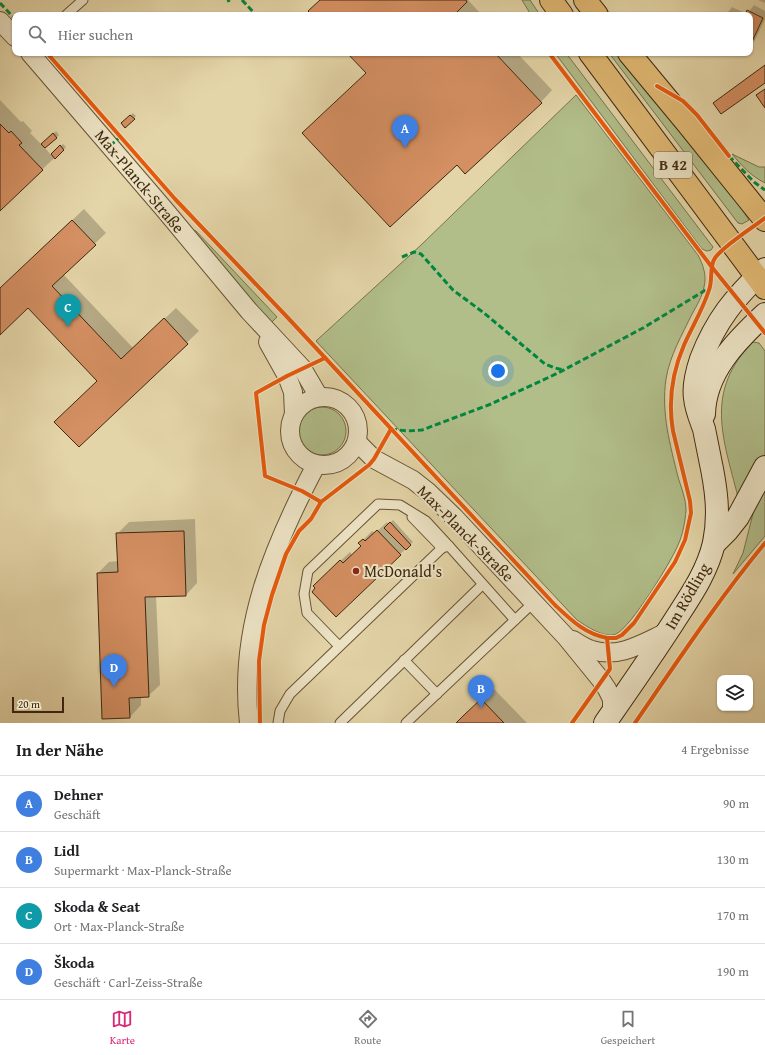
<!DOCTYPE html>
<html lang="de">
<head>
<meta charset="utf-8">
<style>
	:root { --surface:#fff; --page:#f2f2f2; --text:#202124; --muted:#757577; --line:#e0e0e0; --accent:#db2777 }
	body { margin:0; font-family:"Gentium Book Plus",serif; background:var(--page); color:var(--text) }
	.controls { position:absolute; right:12px; bottom:12px; display:grid; overflow:hidden; border-radius:8px; box-shadow:0 1px 3px #0004 }
	.controls button { width:36px; height:36px; display:grid; place-items:center; padding:0; border:0; border-bottom:1px solid var(--line); background:var(--surface); color:var(--text); font:20px sans-serif }
	.scale { position:absolute; left:12px; bottom:10px; width:52px; box-sizing:border-box; padding-left:4px; border:2px solid #3f280e; border-top:0; font-size:11px; line-height:14px; white-space:nowrap; color:#3f280e; -webkit-text-stroke:3px #ede4c6; paint-order:stroke }
	.you { position:absolute; left:498px; top:371px; width:14px; height:14px; margin:-10px; border:3px solid #fff; border-radius:50%; background:#1a73e8; box-shadow:0 0 0 6px #1a73e833 }
	.badge { display:grid; place-items:center; width:26px; height:26px; border-radius:50%; background:var(--accent); color:#fff; font-size:13px; font-weight:700 }
	.pin { position:absolute; translate:-50% -33px; filter:drop-shadow(0 1px 2px #0008) }
	.pin::after { content:''; position:absolute; top:21px; width:14px; height:12px; background:inherit; clip-path:polygon(0 0,100% 0,50% 100%) }
	.list { margin:0; padding:0; list-style:none }
	h2 { display:flex; justify-content:space-between; align-items:center; height:52px; margin:0; padding:0 16px; font-size:17px }
	h2 small { font-size:13px; font-weight:400; color:var(--muted) }
	.list li { display:grid; grid-template-columns:26px 1fr auto; gap:12px; align-items:center; box-sizing:border-box; height:56px; padding:0 16px; border-top:1px solid var(--line) }
	.list b { display:block; font-size:15px; white-space:nowrap }
	.list p { margin:0; font-size:13px; white-space:nowrap; color:var(--muted) }
	.list em { font-size:13px; font-style:normal; color:var(--muted) }
	.icon { flex:none; width:22px; height:22px; fill:none; stroke:currentColor; stroke-width:2; stroke-linecap:round; stroke-linejoin:round }
	.map { position:relative; flex:none; width:765px; height:723px; overflow:hidden }
	.search { position:absolute; background:var(--surface); box-shadow:0 1px 3px #0004; left:12px; right:12px; top:12px; height:44px; display:flex; align-items:center; gap:10px; box-sizing:border-box; padding:0 14px; border-radius:8px; color:var(--muted); font-size:15px }
	.sheet { height:276px; background:var(--surface) }
	nav { display:flex; justify-content:space-around; align-items:center; box-sizing:border-box; height:56px; border-top:1px solid var(--line); background:var(--surface); font-size:11px; color:var(--muted) }
	nav a { display:grid; justify-items:center; gap:2px }
	nav .on { color:var(--accent) }
	.map>svg:first-child { display:block }
</style>
</head>
<body>
<div class="map">
<svg width="765" height="723" viewBox="0 0 765 723">
	<rect width="100%" height="100%" fill="#e4d5a8"/>
	<filter id="stains"><feTurbulence type="fractalNoise" baseFrequency=".005" numOctaves="4"/><feColorMatrix values="0 0 0 0 .2 0 0 0 0 .09 0 0 0 0 .02 0 0 0 .5 -.17"/></filter>
	<radialGradient id="worn" r=".72"><stop offset=".6" stop-color="#630" stop-opacity="0"/><stop offset="1" stop-color="#630" stop-opacity=".3"/></radialGradient>
	<g fill="#b1be8a" stroke="#78734c">
		<path d="M 522,0 L 530,0 L 540,15 L 531,15 Z"/>
		<path d="M 555,53 L 566,53 L 713,247 L 711,250 L 707,251 L 702,249 Z"/>
		<path d="M 609,53 L 619,53 L 731,193 L 749,220 L 742,224 L 738,223 Z"/>
		<path d="M 576,95 L 698,255 C 703,265 707,275 704,287 C 702,297 697,305 692,314 C 682,335 670,355 666,379 C 661,413 670,444 678,477 C 681,487 686,499 686,510 C 685,522 683,534 678,545 C 671,562 631,627 616,634 C 605,639 586,626 577,620 L 316,341 L 421,245 Z"/>
		<path d="M 732,154 L 759,167 L 765,167 L 765,183 C 751,176 742,166 732,154 Z"/>
		<path d="M 193,230 L 196,231 L 277,317 L 270,324 Z"/>
		<path d="M 753,342 L 759,343 L 765,351 L 765,456 L 738,497 C 723,438 704,391 753,342 Z"/>
		<circle cx="322" cy="431" r="24"/>
		<path d="M 765,481 L 765,536 L 733,574 L 743,553 L 757,498 Z"/>
	</g>
	<g fill="#0003">
		<path d="M 320,0 L 468,0 L 482,15 L 314,15 Z"/>
		<path d="M 758,0 L 765,0 L 765,3 Z"/>
		<path d="M 754,5 L 765,11 L 765,19 L 755,40 L 750,45 L 750,15 L 726,15 L 732,7 L 747,14 Z"/>
		<path d="M 349,53 L 517,53 L 552,90 L 541,102 L 367,73 Z"/>
		<path d="M 0,100 L 21,122 L 23,121 L 32,131 L 30,133 L 42,145 L 56,131 L 59,135 L 45,148 L 51,155 L 63,144 L 66,147 L 0,209 Z"/>
		<path d="M 133,113 L 136,116 L 126,127 L 122,123 Z"/>
		<path d="M 84,209 L 106,233 L 63,274 L 133,348 L 176,308 L 199,331 L 79,446 L 98,381 L 28,307 L 0,333 L 0,289 Z"/>
		<path d="M 195,519 L 197,583 L 186,595 L 156,596 L 160,685 L 148,696 L 141,697 L 141,705 L 130,717 L 98,573 L 109,562 L 118,561 L 117,534 L 129,522 Z"/>
		<path d="M 393,520 L 413,542 L 336,615 L 323,577 L 350,552 L 352,555 L 362,545 L 360,543 L 372,531 L 375,533 L 387,522 L 389,524 Z"/>
		<path d="M 493,688 L 527,723 L 457,723 Z"/>
	</g>
	<g fill="#d48f62" stroke="#3f280e">
		<path d="M 320,0 L 466,0 L 467,2 L 457,12 L 460,15 L 312,15 L 308,11 Z"/>
		<path d="M 747,10 L 763,18 L 750,46 L 750,15 L 745,15 Z"/>
		<path d="M 347,53 L 495,53 L 542,103 L 465,174 L 457,165 L 390,227 L 302,133 L 366,73 Z"/>
		<path d="M 765,65 L 765,83 L 721,114 L 713,103 Z"/>
		<path d="M 765,89 L 765,108 L 756,95 Z"/>
		<path d="M 130,115 L 135,119 L 125,128 L 121,123 Z"/>
		<path d="M 0,124 L 9,133 L 11,131 L 22,143 L 19,145 L 43,170 L 0,211 Z"/>
		<path d="M 53,133 L 57,138 L 45,148 L 41,144 Z"/>
		<path d="M 60,145 L 64,150 L 55,159 L 51,154 Z"/>
		<path d="M 72,220 L 96,245 L 52,286 L 121,359 L 164,318 L 188,344 L 79,447 L 54,422 L 97,381 L 28,308 L 0,335 L 0,288 Z"/>
		<path d="M 390,522 L 411,545 L 406,550 L 384,528 Z"/>
		<path d="M 377,530 L 401,555 L 336,617 L 312,592 L 315,588 L 313,586 L 340,560 L 343,563 L 361,546 L 358,543 L 363,539 L 365,541 Z"/>
		<path d="M 184,531 L 186,596 L 145,597 L 149,697 L 129,698 L 130,718 L 102,719 L 97,573 L 118,572 L 116,533 Z"/>
		<path d="M 481,699 L 504,723 L 456,723 L 463,716 Z"/>
	</g>
	<g fill="none" stroke-linecap="round" stroke-linejoin="round">
		<g stroke="#685334" stroke-width="11">
			<g id="lane">
				<path d="M 66,15 L 83,0"/>
				<path d="M 412,517 L 442,548"/>
				<path d="M 339,646 L 307,613 L 304,594 L 308,571 L 378,504 L 400,505 L 426,521 L 449,546"/>
				<path d="M 404,660 L 437,694"/>
				<path d="M 278,723 L 280,711 L 290,694 L 442,548 L 449,546 L 515,620"/>
				<path d="M 340,723 L 482,585"/>
				<path d="M 406,723 L 534,602"/>
			</g>
		</g>
		<g stroke="#685334" stroke-width="20">
			<g id="street">
				<path d="M 0,21 L 15,37"/>
				<path d="M 30,53 L 164,209 L 249,311 L 302,368 L 319,397"/>
				<path d="M 268,342 L 287,376 L 293,392 L 294,414"/>
				<circle cx="324" cy="431" r="34"/>
				<path d="M 357,442 L 374,459 L 413,480 L 427,491 L 454,517 L 566,637 L 601,680 L 607,689 L 612,699 L 612,712"/>
				<path d="M 573,640 C 579,644 585,648 592,650 C 619,659 643,643 667,632"/>
				<path d="M 249,723 C 238,629 273,547 316,465"/>
			</g>
		</g>
		<g stroke="#3f280e" stroke-width="24">
			<g id="secondary">
				<path d="M 704,414 C 705,372 736,341 765,314"/>
				<path d="M 714,544 L 727,531 L 738,517 L 765,467"/>
				<path d="M 605,723 C 628,690 651,657 673,623 C 689,598 707,573 714,543 C 720,514 716,487 710,459 C 708,449 706,439 704,429 C 700,418 696,409 695,398 C 693,385 697,371 701,359 C 716,320 735,297 765,269"/>
			</g>
		</g>
		<g stroke="#3f280e" stroke-width="24">
			<g id="primary">
				<path d="M 551,0 L 562,15"/>
				<path d="M 585,0 L 597,15"/>
				<path d="M 590,53 L 765,288"/>
				<path d="M 629,53 L 687,123 L 765,220"/>
			</g>
		</g>
		<use href="#lane" stroke="#ede4c6" stroke-width="9"/>
		<use href="#street" stroke="#ede4c6" stroke-width="18"/>
		<use href="#secondary" stroke="#ede4c6" stroke-width="22"/>
		<use href="#primary" stroke="#e2ba74" stroke-width="22"/>
		<g stroke="#00873e" stroke-width="3" stroke-dasharray="6 3" stroke-linecap="butt">
			<path d="M 242,0 L 256,15"/>
			<path d="M 227,1 L 230,0"/>
			<path d="M 0,3 L 15,19"/>
			<path d="M 110,146 L 120,137"/>
			<path d="M 729,156 L 754,182 L 765,190"/>
			<path d="M 402,257 L 414,252 L 421,254 L 453,290 L 484,313 L 545,364 L 555,368 L 564,370"/>
			<path d="M 391,429 L 407,431 L 422,430 L 491,404 L 558,373 L 643,328 L 709,288"/>
		</g>
		<g stroke="#ede4c6" stroke-width="6">
			<g id="cycleway">
				<path d="M 47,53 L 175,199 L 289,319 L 555,605 C 571,620 585,634 607,638"/>
				<path d="M 549,53 L 711,266 L 765,333"/>
				<path d="M 657,86 L 683,101 L 697,115 L 729,156"/>
				<path d="M 325,358 L 287,376 L 256,393 L 265,476 L 302,491 L 321,502 L 369,465 L 374,459 L 391,429"/>
				<path d="M 260,723 L 259,661 L 264,625 L 272,595 L 286,554 L 299,531 L 311,519 L 321,502"/>
				<path d="M 572,723 L 610,669 L 607,638 L 616,638 L 622,635 L 634,623 L 675,562 L 685,540 L 691,513 L 690,501 L 673,431 C 668,402 672,373 684,345 C 692,327 703,309 709,290 C 713,280 709,266 715,258 C 723,246 752,228 765,218"/>
				<path d="M 635,723 C 677,662 718,600 765,543"/>
			</g>
		</g>
		<use href="#cycleway" stroke="#e8590c" stroke-width="4"/>
	</g>
	<circle fill="#8f2418" stroke="#ede4c6" stroke-width="1.5" cx="356" cy="571" r="4"/>
	<g text-anchor="middle" stroke-width="4" stroke-linejoin="round" paint-order="stroke">
		<rect fill="#ede4c6" stroke="#736045" stroke-width="1" x="654" y="152" width="38" height="26" rx="3"/>
		<g font-size="15" font-weight="bold" fill="#3f280e">
			<text x="673" y="170">B 42</text>
		</g>
		<g font-size="16" fill="#3f280e" stroke="#ede4c6">
			<text transform="translate(140 181) rotate(50)" y="6">Max-Planck-Straße</text>
			<text transform="translate(466 533) rotate(45)" y="6">Max-Planck-Straße</text>
			<text transform="translate(687 596) rotate(-60)" y="6">Im Rödling</text>
		</g>
		<g font-size="16" fill="#3f280e" stroke="#ede4c6" text-anchor="start">
			<text x="364" y="577">McDonald's</text>
		</g>
	</g>
	<rect width="100%" height="100%" filter="url(#stains)"/>
	<rect width="100%" height="100%" fill="url(#worn)"/>
</svg>
<div class="controls">
<button><svg class="icon" aria-label="layers" viewBox="0 0 24 24"><path d="M12 4l9 5-9 5-9-5zM3 14l9 5 9-5"/></svg></button>
</div>
<div class="scale">20 m</div>
<div class="you"></div>
<div class="pin badge" style="left:405px;top:148px;background:#3f7fe0">A</div>
<div class="pin badge" style="left:481px;top:708px;background:#3f7fe0">B</div>
<div class="pin badge" style="left:68px;top:327px;background:#0f9aa8">C</div>
<div class="pin badge" style="left:114px;top:687px;background:#3f7fe0">D</div>
<div class="search"><svg class="icon" aria-label="search" viewBox="0 0 24 24"><circle cx="10" cy="10" r="6"/><path d="M15 15l6 6"/></svg>Hier suchen</div>
</div>
<section class="sheet">
<h2>In der Nähe<small>4 Ergebnisse</small></h2>
<ul class="list">
<li><span class="badge" style="background:#3f7fe0">A</span><div><b>Dehner</b><p>Geschäft</p></div><em>90 m</em></li>
<li><span class="badge" style="background:#3f7fe0">B</span><div><b>Lidl</b><p>Supermarkt · Max-Planck-Straße</p></div><em>130 m</em></li>
<li><span class="badge" style="background:#0f9aa8">C</span><div><b>Skoda &amp; Seat</b><p>Ort · Max-Planck-Straße</p></div><em>170 m</em></li>
<li><span class="badge" style="background:#3f7fe0">D</span><div><b>Škoda</b><p>Geschäft · Carl-Zeiss-Straße</p></div><em>190 m</em></li>
</ul>
</section>
<nav>
<a class="on"><svg class="icon" aria-label="map" viewBox="0 0 24 24"><path d="M3 6l6-2 6 2 6-2v14l-6 2-6-2-6 2zM9 4v14M15 6v14"/></svg>Karte</a>
<a><svg class="icon" aria-label="directions" viewBox="0 0 24 24"><path d="M12 3l9 9-9 9-9-9zM9 14v-3h6M13 9l2 2-2 2"/></svg>Route</a>
<a><svg class="icon" aria-label="saved" viewBox="0 0 24 24"><path d="M7 4h10v16l-5-4-5 4z"/></svg>Gespeichert</a>
</nav>
</body>
</html>
